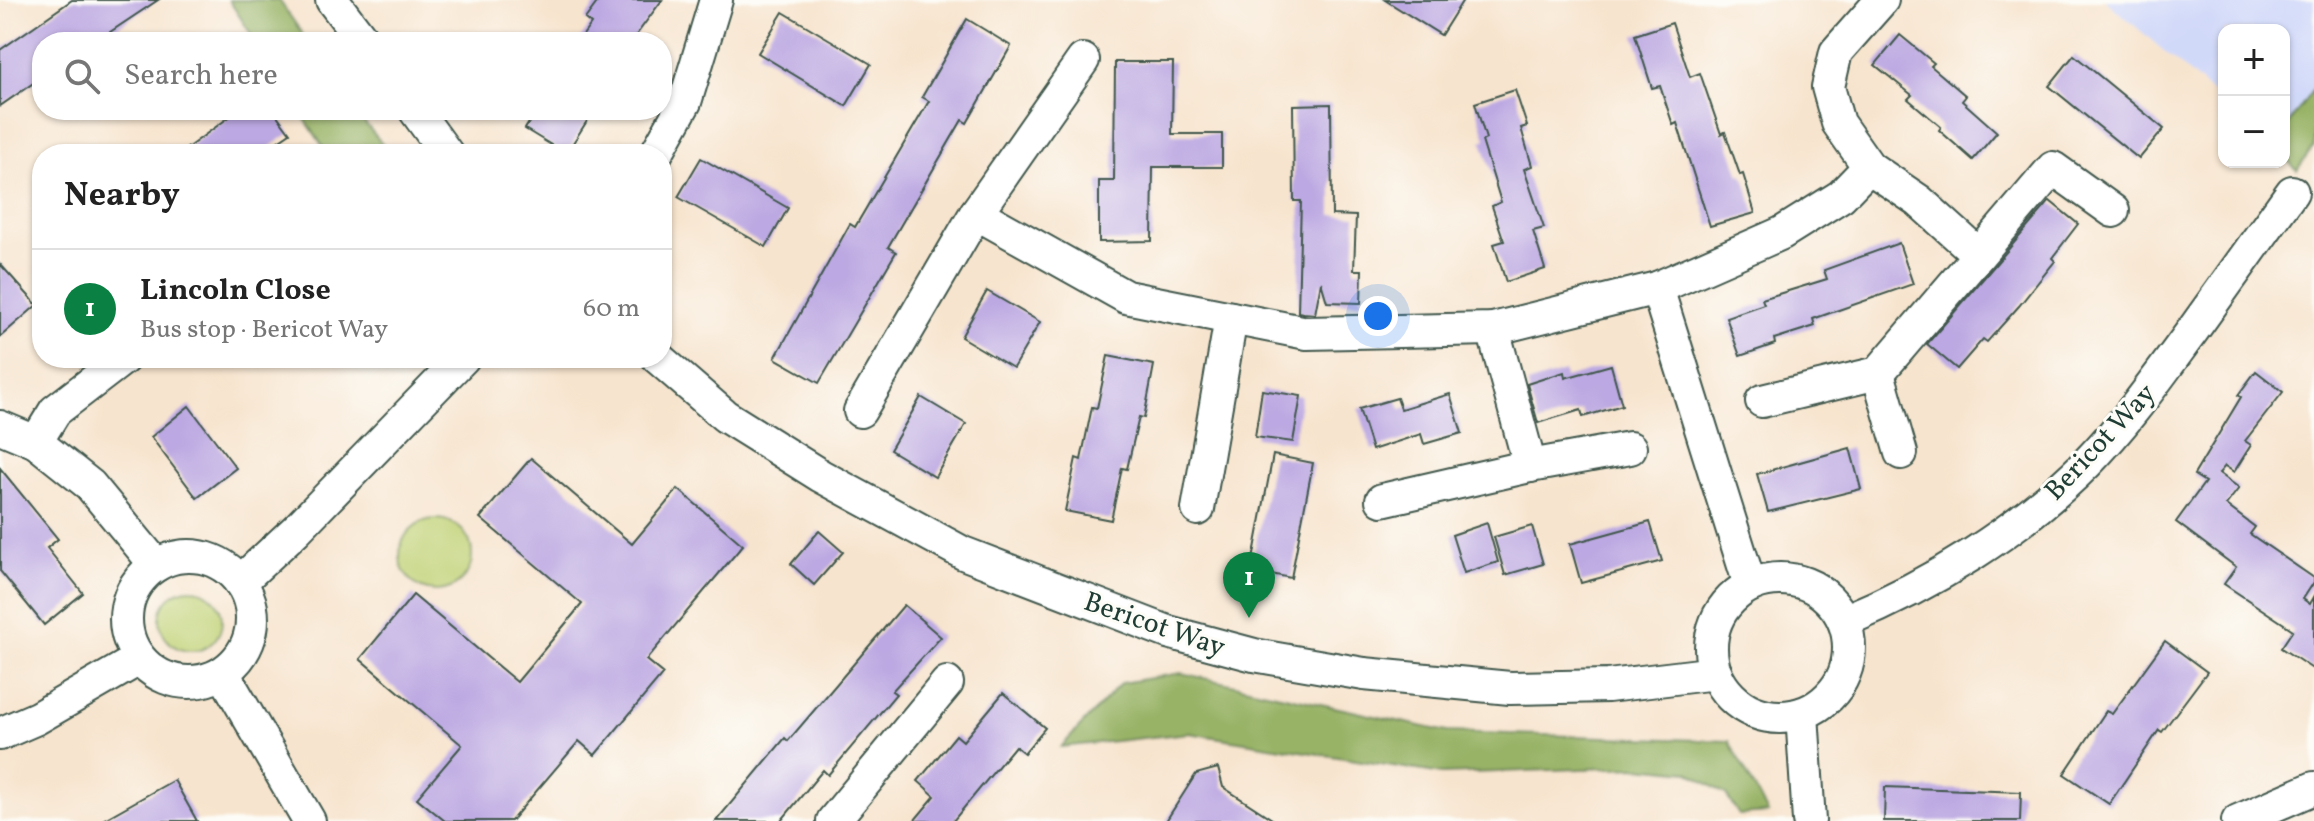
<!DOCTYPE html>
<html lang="en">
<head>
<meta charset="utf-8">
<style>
	:root { --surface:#fff; --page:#f2f2f2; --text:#222; --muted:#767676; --line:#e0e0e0; --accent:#0b8043 }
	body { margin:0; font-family:Vollkorn,serif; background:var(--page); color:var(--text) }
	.controls { position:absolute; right:24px; top:24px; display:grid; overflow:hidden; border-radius:16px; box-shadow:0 2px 6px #0004 }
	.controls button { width:72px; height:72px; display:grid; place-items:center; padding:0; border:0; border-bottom:2px solid var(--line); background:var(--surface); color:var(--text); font:40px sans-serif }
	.you { position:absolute; left:1378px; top:316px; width:28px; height:28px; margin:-20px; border:6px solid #fff; border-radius:50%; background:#1a73e8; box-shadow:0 0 0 12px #1a73e833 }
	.badge { display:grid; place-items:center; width:52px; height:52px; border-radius:50%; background:var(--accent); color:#fff; font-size:26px; font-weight:700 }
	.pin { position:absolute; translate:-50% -66px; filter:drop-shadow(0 2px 4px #0008) }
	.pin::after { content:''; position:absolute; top:42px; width:28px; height:24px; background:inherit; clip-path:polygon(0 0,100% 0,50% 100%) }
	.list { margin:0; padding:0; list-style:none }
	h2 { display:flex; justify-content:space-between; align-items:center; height:104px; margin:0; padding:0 32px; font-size:34px }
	h2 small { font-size:26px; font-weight:400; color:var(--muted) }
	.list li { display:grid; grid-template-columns:52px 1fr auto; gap:24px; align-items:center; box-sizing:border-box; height:120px; padding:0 32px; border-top:2px solid var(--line) }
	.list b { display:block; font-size:30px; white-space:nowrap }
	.list p { margin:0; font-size:26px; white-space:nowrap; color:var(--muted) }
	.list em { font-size:26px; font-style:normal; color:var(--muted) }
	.icon { flex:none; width:44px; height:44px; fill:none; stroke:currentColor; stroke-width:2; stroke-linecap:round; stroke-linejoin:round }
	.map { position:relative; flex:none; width:2314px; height:821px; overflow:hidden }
	.search { position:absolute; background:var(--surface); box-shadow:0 2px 6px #0004; left:32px; top:32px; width:640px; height:88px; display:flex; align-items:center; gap:20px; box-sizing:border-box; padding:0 28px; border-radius:32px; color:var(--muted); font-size:30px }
	.panel { position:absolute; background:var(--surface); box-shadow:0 2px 6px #0004; left:32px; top:144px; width:640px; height:224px; border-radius:32px }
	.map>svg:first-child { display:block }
</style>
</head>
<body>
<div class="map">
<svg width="2314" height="821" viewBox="0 0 2314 821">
	<rect width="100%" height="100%" fill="#fdfcf7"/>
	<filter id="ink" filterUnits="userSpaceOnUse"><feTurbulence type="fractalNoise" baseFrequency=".0125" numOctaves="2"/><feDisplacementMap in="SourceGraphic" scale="16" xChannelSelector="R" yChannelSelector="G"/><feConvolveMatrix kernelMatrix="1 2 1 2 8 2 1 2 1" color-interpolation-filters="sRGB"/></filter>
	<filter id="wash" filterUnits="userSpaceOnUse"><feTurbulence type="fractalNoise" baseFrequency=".006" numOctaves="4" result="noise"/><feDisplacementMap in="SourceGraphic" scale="32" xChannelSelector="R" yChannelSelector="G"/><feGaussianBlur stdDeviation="1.8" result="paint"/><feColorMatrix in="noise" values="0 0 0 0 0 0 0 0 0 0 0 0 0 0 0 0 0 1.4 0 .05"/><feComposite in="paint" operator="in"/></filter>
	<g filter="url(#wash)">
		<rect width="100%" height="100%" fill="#f7e4ce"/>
		<path fill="#d1d9f9" d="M 2105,0 L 2314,0 L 2314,92 L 2284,131 L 2284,30 L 2224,30 L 2224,103 Z"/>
		<g fill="#c0d174" stroke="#708754" stroke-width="2">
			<circle cx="436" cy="555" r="36"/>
			<circle cx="191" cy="620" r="31"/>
		</g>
		<g fill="#98b366" stroke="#5c784d" stroke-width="2">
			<path d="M 229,0 L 279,0 L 308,42 L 256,42 Z"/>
			<path d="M 2314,88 L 2314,146 L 2297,170 L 2284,157 L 2284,130 Z"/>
			<path d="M 299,110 L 354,110 L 391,154 L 328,154 Z"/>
			<path d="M 1181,673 L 1447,732 L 1729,741 L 1768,813 L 1739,815 L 1726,795 L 1689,772 L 1639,767 L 1442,774 L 1189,733 L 1061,747 L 1121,683 Z"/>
		</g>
		<g id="blocks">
			<g fill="#bca8e2">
				<path d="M 72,0 L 158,0 L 95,42 L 42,42 L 42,77 L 0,106 L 0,50 Z"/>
				<path d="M 599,0 L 662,0 L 631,42 L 578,42 L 591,24 L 585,19 Z"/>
				<path d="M 1385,0 L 1463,0 L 1441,35 Z"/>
				<path d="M 783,12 L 871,64 L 846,106 L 758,53 Z"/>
				<path d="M 967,19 L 1011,46 L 967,123 L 962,120 L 888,247 L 896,252 L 819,383 L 775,358 L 850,224 L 855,227 L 929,101 L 922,97 Z"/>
				<path d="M 1672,23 L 1690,77 L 1700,73 L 1721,134 L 1725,132 L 1740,175 L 1743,174 L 1755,213 L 1710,226 L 1677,123 L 1673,125 L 1660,86 L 1652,88 L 1635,35 Z"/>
				<path d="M 1900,35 L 1934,63 L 1931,66 L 1966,96 L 1962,101 L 1997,132 L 1973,160 L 1939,130 L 1941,127 L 1908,99 L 1912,95 L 1875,65 Z"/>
				<path d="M 2074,55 L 2164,129 L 2139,159 L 2049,86 Z"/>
				<path d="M 1115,62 L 1173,62 L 1172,134 L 1222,134 L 1222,167 L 1153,167 L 1152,241 L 1099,242 L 1099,181 L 1114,181 Z"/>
				<path d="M 1515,90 L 1527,126 L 1521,128 L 1532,166 L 1524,169 L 1544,228 L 1533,231 L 1545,269 L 1506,282 L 1494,244 L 1504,241 L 1492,206 L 1501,202 L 1482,141 L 1486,139 L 1475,103 Z"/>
				<path d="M 1331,104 L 1332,215 L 1356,216 L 1354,270 L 1362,270 L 1361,303 L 1327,302 L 1321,282 L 1315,314 L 1303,313 L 1298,312 L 1301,201 L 1294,201 L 1293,105 Z"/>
				<path d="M 239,110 L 273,110 L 290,133 L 259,154 L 179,154 Z"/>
				<path d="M 537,110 L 594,110 L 566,154 L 525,129 Z"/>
				<path d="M 701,158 L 788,208 L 766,247 L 678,197 Z"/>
				<path d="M 2050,201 L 2078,224 L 2052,258 L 2055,261 L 2019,306 L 1987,342 L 1983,339 L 1957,369 L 1927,344 Z"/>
				<path d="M 1899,243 L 1913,284 L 1813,319 L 1815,326 L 1774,339 L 1775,344 L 1740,356 L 1726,317 L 1764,304 L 1762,299 L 1827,279 L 1824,270 Z"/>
				<path d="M 0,264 L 37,305 L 0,337 Z"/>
				<path d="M 987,291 L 1040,322 L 1013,368 L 961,337 Z"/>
				<path d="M 1108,356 L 1154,365 L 1144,418 L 1139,417 L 1127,469 L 1122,468 L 1111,520 L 1065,511 L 1076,458 L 1081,460 L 1092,407 L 1097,408 Z"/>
				<path d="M 1611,365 L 1622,405 L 1583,417 L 1581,410 L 1538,423 L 1527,384 L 1564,372 L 1565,378 Z"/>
				<path d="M 2256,371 L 2283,392 L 2245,441 L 2251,445 L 2234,472 L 2225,466 L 2219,473 L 2239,488 L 2226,505 L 2255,527 L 2250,534 L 2314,578 L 2314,582 L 2303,599 L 2310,604 L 2314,597 L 2314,670 L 2281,648 L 2293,630 L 2224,584 L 2236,567 L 2176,522 L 2205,482 L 2194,475 L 2241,397 L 2238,395 Z"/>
				<path d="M 1262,390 L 1301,396 L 1293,442 L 1255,437 Z"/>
				<path d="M 1450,394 L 1462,433 L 1424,444 L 1421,434 L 1372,450 L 1359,409 L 1397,398 L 1401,409 Z"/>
				<path d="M 921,397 L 966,424 L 935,477 L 890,450 Z"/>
				<path d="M 189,406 L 236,468 L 197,498 L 151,437 Z"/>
				<path d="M 1850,448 L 1861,489 L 1768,512 L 1757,474 Z"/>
				<path d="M 1273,455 L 1313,463 L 1291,578 L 1251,570 Z"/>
				<path d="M 531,458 L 632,544 L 678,489 L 743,545 L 646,660 L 663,674 L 595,755 L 579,741 L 511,821 L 445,821 L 417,798 L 462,745 L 360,659 L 413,595 L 517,682 L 582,604 L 480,518 Z"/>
				<path d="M 0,468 L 58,539 L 47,548 L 83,593 L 44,625 L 0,571 Z"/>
				<path d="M 1650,522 L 1662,561 L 1581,583 L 1570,544 Z"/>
				<path d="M 1487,523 L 1498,562 L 1464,573 L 1452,535 Z"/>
				<path d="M 1532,526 L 1543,564 L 1505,575 L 1494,537 Z"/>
				<path d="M 819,531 L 843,552 L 814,585 L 791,564 Z"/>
				<path d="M 904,605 L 941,637 L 892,691 L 896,694 L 828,775 L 823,770 L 781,821 L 716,821 L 785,738 L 788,741 Z"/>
				<path d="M 2165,641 L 2207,672 L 2162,732 L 2159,730 L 2109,804 L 2064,774 L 2106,711 L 2112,714 Z"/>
				<path d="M 1003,693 L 1045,728 L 1024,753 L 1015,746 L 953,821 L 914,821 L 935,796 L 918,781 L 956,735 L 963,741 Z"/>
				<path d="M 1218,768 L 1223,787 L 1275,821 L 1166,821 L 1196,774 Z"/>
				<path d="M 174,780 L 197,821 L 101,821 Z"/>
				<path d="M 1885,787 L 2021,792 L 2020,821 L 1884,821 Z"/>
			</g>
		</g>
	</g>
	<g filter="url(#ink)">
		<use href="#blocks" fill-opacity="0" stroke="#3f564b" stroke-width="2"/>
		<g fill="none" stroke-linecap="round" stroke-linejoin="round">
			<g stroke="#3f564b" stroke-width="36">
				<g id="street">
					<path d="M 332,0 L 364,42"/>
					<path d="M 1882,0 L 1836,52 L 1828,87 L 1838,123 L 1869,167 L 1919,201 L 1978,254"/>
					<path d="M 415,110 L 447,154"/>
					<path d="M 656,154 L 685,102 L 716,0"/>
					<path d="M 976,213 L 1126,297 L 1307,333 L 1493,329 L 1657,288 L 1782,233 L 1841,196 L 1869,167"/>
					<path d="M 1657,288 L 1750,585"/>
					<path d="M 1493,329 L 1530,466"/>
					<path d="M 658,358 L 725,416 L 821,476 L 963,553 L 1168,632 L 1254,655 L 1364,674 L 1510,688 L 1608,686 L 1716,673"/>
					<path d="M 1878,373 L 1901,453"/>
					<path d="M 1762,401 L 1878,373 L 2053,168 L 2113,211"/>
					<path d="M 860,411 L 976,213 L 1083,60"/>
					<path d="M 0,427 L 36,442 L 90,485 L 156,565"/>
					<path d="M 36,442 L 55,411 L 124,358"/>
					<path d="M 1382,500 L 1530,466 L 1630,448"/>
					<path d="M 1198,509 L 1231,318"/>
					<circle cx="189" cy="619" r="63"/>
					<circle cx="1780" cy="648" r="69"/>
					<path d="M 240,582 L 296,530 L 463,358"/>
					<path d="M 1844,621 C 1933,584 2019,531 2087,463 C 2127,422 2159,376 2193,330 C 2226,284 2259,238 2292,192"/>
					<path d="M 223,673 L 309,821"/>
					<path d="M 1802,714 L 1809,821"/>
					<path d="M 0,734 L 37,718 L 139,659"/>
					<path d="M 833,821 L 947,683"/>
					<path d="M 2238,821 L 2314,788"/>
				</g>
			</g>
			<use href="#street" stroke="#fff" stroke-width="32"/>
		</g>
	</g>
	<g text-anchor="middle" stroke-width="6" stroke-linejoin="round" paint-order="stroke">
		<g font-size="28" fill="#1f3d34" stroke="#fdfcf7">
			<text transform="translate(2099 441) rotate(-47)" y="10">Bericot Way</text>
			<text transform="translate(1155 623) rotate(19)" y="10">Bericot Way</text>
		</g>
	</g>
</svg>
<div class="controls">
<button>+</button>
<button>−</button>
</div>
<div class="you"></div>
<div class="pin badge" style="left:1249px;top:618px">1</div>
<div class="search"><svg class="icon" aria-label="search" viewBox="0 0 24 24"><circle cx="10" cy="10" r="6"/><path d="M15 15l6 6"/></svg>Search here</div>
<section class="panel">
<h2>Nearby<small></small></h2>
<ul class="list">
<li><span class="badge">1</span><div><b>Lincoln Close</b><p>Bus stop · Bericot Way</p></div><em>60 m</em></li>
</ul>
</section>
</div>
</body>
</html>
